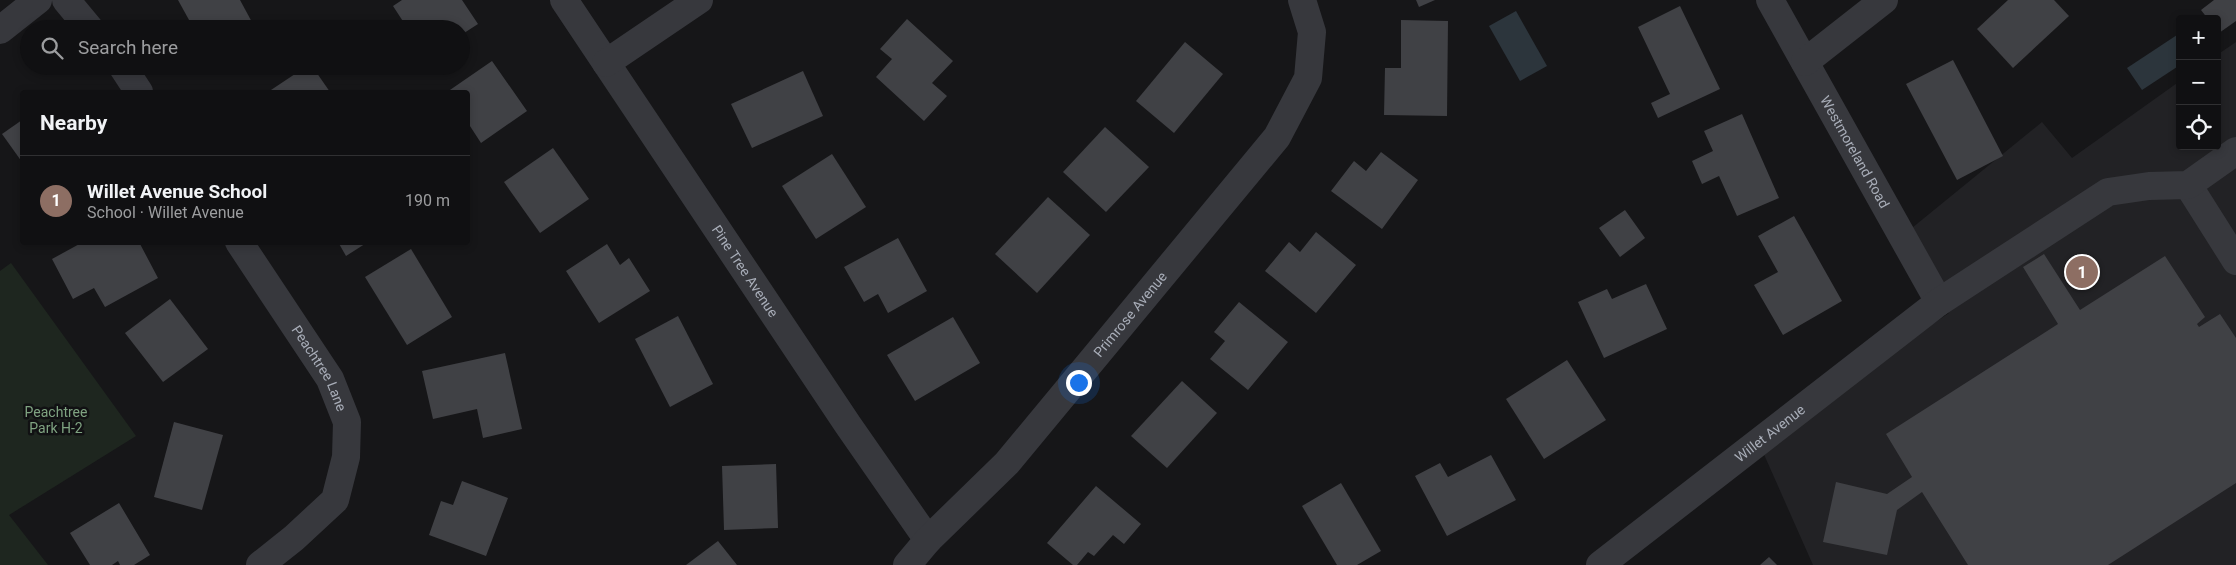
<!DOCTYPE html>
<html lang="en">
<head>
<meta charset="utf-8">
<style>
	:root { --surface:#101012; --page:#1e1e20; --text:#f1f3f6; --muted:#9c9d9f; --line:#303032; --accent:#0f766e }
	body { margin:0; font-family:Roboto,sans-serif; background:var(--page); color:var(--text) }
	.controls { position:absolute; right:15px; top:15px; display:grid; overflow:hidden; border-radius:5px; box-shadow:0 2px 8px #0003 }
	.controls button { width:45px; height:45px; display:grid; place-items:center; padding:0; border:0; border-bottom:1px solid var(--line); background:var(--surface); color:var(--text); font:25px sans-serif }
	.you { position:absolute; left:1078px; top:382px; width:18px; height:18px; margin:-12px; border:4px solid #fff; border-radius:50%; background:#1a73e8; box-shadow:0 0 0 8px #1a73e833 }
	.badge { display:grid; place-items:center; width:32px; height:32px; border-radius:50%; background:var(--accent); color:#fff; font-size:16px; font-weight:700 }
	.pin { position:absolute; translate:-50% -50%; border:2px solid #fff; box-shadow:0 1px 5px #0006 }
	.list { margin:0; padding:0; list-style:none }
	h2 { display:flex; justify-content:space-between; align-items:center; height:65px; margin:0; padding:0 20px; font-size:21px }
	h2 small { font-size:16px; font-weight:400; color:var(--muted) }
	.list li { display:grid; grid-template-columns:32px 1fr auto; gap:15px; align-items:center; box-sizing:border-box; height:90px; padding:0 20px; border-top:1px solid var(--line) }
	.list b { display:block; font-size:19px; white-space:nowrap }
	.list p { margin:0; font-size:16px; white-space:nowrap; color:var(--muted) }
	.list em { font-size:16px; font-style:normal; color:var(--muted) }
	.icon { flex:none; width:28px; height:28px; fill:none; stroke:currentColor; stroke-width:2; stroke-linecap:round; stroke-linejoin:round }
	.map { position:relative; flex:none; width:2236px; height:565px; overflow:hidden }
	.search { position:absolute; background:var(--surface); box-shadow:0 2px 8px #0003; left:20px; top:20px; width:450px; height:55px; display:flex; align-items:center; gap:12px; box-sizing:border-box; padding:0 18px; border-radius:28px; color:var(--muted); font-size:19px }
	.panel { position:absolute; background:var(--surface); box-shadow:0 2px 8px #0003; left:20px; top:90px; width:450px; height:155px; border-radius:5px }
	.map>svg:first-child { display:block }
</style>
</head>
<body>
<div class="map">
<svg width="2236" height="565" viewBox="0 0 2236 565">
	<rect width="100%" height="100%" fill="#161618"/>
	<path fill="#222225" d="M 2236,42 L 2236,565 L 1813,565 L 1758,441 L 1949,313 L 1907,232 L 2042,122 L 2072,158 L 2180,81 L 2180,146 L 2217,146 L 2217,55 Z"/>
	<path fill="#1e261f" d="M 11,263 L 136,436 L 9,515 L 48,565 L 0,565 L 0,271 Z"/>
	<g fill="#2c353c">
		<path d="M 1516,11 L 1547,66 L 1520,81 L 1489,26 Z"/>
		<path d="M 2180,33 L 2180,65 L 2142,90 L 2127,68 Z"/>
	</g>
	<g fill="#404145">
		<path d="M 178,0 L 240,0 L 253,24 L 244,29 L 194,29 Z"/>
		<path d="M 402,0 L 462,0 L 478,24 L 461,35 L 461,29 L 408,29 L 393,6 Z"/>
		<path d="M 1416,0 L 1435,0 L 1419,7 Z"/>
		<path d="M 2008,0 L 2054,0 L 2069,16 L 2013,68 L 1977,29 Z"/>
		<path d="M 2214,0 L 2236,0 L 2236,21 L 2219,33 L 2217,19 L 2208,19 L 2201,10 Z"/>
		<path d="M 1680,6 L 1720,89 L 1658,118 L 1651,103 L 1670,94 L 1638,27 Z"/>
		<path d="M 907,19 L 953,61 L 932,83 L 947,96 L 924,121 L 876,77 L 892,59 L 880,49 Z"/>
		<path d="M 1401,20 L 1448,21 L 1447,116 L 1384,115 L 1385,68 L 1401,68 Z"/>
		<path d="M 1185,42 L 1223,74 L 1174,133 L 1136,101 Z"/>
		<path d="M 1953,60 L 2003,156 L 1957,180 L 1906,84 Z"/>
		<path d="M 492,61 L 527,111 L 481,143 L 468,123 L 468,92 L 447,92 Z"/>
		<path d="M 307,66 L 312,66 L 330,92 L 268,92 Z"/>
		<path d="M 803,71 L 823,116 L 752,148 L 731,104 Z"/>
		<path d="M 1742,114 L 1779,198 L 1737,216 L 1719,176 L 1702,184 L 1692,161 L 1713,151 L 1704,131 Z"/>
		<path d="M 22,120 L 22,162 L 2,134 Z"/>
		<path d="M 1105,127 L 1149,167 L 1106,212 L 1063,172 Z"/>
		<path d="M 553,148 L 589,199 L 540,233 L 504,182 Z"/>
		<path d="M 1381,152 L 1418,180 L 1382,229 L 1331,191 L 1354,161 L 1366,171 Z"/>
		<path d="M 832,154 L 866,207 L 816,239 L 782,186 Z"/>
		<path d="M 1048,197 L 1090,235 L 1037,293 L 995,254 Z"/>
		<path d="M 1625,210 L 1645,238 L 1620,257 L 1599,228 Z"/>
		<path d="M 1794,216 L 1842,301 L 1783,335 L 1754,285 L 1778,272 L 1758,236 Z"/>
		<path d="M 1316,232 L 1356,265 L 1316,313 L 1265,271 L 1289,242 L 1300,252 Z"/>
		<path d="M 898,238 L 927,291 L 888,313 L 878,294 L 864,302 L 844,267 Z"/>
		<path d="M 83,242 L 139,242 L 158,278 L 105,307 L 94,288 L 73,299 L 52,259 Z"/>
		<path d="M 338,242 L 368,242 L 346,256 Z"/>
		<path d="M 607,244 L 620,265 L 629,258 L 650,291 L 599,323 L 566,271 Z"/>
		<path d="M 411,249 L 452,317 L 407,345 L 365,277 Z"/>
		<path d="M 2044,254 L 2080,310 L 2165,256 L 2205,317 L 2197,324 L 2199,327 L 2220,314 L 2236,338 L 2236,483 L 2108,565 L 1968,565 L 1922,492 L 1897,510 L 1887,555 L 1823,542 L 1836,482 L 1887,494 L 1912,477 L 1886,434 L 2058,324 L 2023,267 Z"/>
		<path d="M 1646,284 L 1667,329 L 1604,358 L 1578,302 L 1607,289 L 1612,299 Z"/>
		<path d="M 170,299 L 208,349 L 163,382 L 125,333 Z"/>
		<path d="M 1239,302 L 1288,342 L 1248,390 L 1210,359 L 1225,341 L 1214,332 Z"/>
		<path d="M 678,316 L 713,384 L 670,407 L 635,339 Z"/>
		<path d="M 953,317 L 980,363 L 915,401 L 887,355 Z"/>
		<path d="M 505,353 L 522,429 L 483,438 L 477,409 L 433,419 L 422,371 Z"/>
		<path d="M 1567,360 L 1606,420 L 1544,459 L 1506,399 Z"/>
		<path d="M 1182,381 L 1217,413 L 1167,468 L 1131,436 Z"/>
		<path d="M 174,422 L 223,435 L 202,510 L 154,497 Z"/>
		<path d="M 1491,455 L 1516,500 L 1447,536 L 1415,476 L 1440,463 L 1448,477 Z"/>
		<path d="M 776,464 L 778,528 L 724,530 L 722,466 Z"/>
		<path d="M 462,481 L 508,498 L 486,556 L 429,535 L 441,501 L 453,505 Z"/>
		<path d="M 1341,483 L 1381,551 L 1357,565 L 1337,565 L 1302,506 Z"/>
		<path d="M 1096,486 L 1141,524 L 1124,544 L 1113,535 L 1094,556 L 1088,552 L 1077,565 L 1073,565 L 1047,543 Z"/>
		<path d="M 119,503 L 150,555 L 134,565 L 120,565 L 118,561 L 112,565 L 90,565 L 70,533 Z"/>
		<path d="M 718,541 L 737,565 L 686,565 Z"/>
		<path d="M 1769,557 L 1777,565 L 1760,565 Z"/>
	</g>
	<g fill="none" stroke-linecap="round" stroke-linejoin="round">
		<g stroke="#37383d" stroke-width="28">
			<path d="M 66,0 L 90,29"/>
			<path id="s1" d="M 564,0 L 848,425 L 928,540"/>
			<path id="s2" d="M 1770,0 L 1939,302"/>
			<path d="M 0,30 L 38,0"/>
			<path d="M 1805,62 L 1884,0"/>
			<path d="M 606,63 L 699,0"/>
			<path d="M 122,66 L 139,92"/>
			<path d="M 2188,185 L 2236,261"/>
			<path id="s3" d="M 239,242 L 330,379 L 347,422 L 346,457 L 335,500 L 294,538 L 260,565"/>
			<path id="s4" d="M 907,565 L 928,540 L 1007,463 L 1277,137 L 1308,78 L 1312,32 L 1302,0"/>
			<path id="s5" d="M 1600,565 L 1939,302 L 2108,192 L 2149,186 L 2188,185 L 2236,151"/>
		</g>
	</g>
	<g text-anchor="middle" stroke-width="5" stroke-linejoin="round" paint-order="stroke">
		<g font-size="14" fill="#a8adb8" stroke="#111113">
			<text dy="5" stroke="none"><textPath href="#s2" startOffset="174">Westmoreland Road</textPath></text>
			<text dy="5" stroke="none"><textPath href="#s1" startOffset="326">Pine Tree Avenue</textPath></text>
			<text dy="5" stroke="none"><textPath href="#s4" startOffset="336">Primrose Avenue</textPath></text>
			<text dy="5" stroke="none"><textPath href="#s3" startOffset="150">Peachtree Lane</textPath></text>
			<text dy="5" stroke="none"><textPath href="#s5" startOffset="215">Willet Avenue</textPath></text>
		</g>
		<g font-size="14" fill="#7fa381" stroke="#111113">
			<text x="56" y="417">Peachtree<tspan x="56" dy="16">Park H-2</tspan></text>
		</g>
	</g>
</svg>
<div class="controls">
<button>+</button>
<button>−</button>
<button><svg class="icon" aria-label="locate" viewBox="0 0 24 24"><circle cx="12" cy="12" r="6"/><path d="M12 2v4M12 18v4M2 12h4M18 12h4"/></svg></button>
</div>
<div class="you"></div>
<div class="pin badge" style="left:2082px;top:272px;background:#8d6e63">1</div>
<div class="search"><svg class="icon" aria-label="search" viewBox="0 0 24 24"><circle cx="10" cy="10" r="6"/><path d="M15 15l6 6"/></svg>Search here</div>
<section class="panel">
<h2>Nearby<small></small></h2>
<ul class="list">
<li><span class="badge" style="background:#8d6e63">1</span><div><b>Willet Avenue School</b><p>School · Willet Avenue</p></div><em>190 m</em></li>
</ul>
</section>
</div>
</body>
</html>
